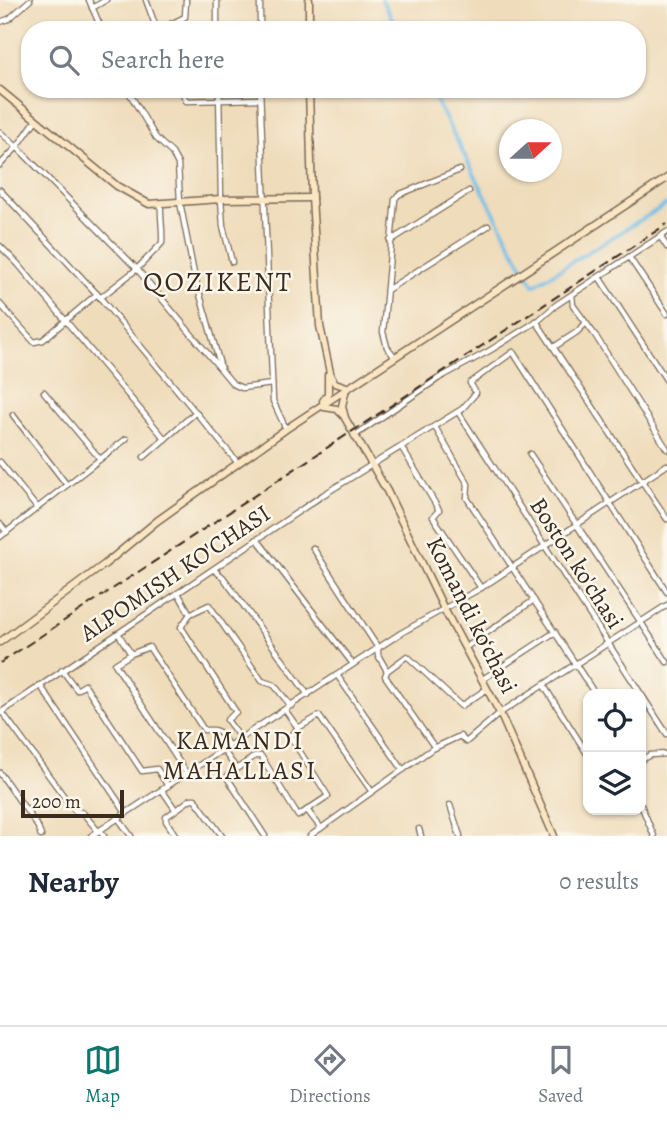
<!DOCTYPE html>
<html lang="en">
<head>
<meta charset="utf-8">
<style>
	:root { --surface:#fff; --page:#f6f6f7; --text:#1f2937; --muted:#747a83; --line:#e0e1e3; --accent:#0f766e }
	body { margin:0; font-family:Alegreya,serif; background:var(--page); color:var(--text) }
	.controls { position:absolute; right:21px; bottom:21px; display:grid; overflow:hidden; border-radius:14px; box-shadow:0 2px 5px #0004 }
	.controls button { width:63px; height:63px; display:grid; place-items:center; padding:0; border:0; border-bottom:2px solid var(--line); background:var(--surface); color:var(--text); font:35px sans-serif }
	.compass { position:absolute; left:499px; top:119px; width:63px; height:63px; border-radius:50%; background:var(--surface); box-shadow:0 2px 5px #0004; rotate:69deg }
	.scale { position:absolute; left:21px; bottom:18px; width:103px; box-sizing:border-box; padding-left:7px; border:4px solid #3b2a1e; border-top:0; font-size:19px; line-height:24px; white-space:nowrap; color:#3b2a1e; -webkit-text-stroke:5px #fbf7ec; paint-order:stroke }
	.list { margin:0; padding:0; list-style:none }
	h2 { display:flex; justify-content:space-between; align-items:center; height:91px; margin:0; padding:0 28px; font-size:30px }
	h2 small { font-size:23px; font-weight:400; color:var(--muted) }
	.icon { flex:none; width:38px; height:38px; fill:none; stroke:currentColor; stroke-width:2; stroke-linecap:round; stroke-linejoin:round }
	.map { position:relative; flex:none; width:667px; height:836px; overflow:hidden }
	.search { position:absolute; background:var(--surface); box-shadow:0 2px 5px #0004; left:21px; right:21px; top:21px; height:77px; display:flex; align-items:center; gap:18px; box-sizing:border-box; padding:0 24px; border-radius:28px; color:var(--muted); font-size:26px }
	.sheet { height:189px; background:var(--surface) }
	nav { display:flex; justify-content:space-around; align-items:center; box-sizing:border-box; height:98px; border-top:2px solid var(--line); background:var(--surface); font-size:19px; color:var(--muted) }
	nav a { display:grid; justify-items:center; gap:4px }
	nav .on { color:var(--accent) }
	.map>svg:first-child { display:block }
</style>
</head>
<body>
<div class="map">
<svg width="667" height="836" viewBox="0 0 667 836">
	<rect width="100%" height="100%" fill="#fbf7ec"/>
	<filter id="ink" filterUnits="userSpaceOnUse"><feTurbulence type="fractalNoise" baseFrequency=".0143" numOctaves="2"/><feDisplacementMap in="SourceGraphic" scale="14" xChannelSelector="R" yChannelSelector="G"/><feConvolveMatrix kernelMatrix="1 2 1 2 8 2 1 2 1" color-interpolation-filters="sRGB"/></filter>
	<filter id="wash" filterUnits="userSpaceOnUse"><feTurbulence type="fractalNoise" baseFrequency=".00686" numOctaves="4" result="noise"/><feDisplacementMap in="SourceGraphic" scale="28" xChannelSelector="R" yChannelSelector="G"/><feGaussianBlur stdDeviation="1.57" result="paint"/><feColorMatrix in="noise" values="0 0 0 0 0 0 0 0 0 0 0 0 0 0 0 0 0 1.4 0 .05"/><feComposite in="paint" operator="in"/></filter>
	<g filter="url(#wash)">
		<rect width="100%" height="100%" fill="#efdcba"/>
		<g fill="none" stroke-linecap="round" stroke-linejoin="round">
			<g stroke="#6fbfea" stroke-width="3.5">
				<path d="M 382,0 L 398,30"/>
				<path d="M 430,89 L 520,262 L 534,285 L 667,204"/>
			</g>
		</g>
	</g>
	<g filter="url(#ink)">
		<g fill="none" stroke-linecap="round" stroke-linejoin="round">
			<g stroke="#7a6855" stroke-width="7">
				<g id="street">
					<path d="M 89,0 L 102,30"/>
					<path d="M 146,0 L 157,30"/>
					<path d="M 217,0 L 217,30"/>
					<path d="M 92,8 L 106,0"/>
					<path d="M 0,22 L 9,19 L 30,0"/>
					<path d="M 159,30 L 185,17 L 186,0"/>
					<path d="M 260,30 L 260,0"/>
					<path d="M 127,89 L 156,138 L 172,153 L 178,164 L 180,202 L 194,274 L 221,368"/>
					<path d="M 181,89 L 186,101 L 260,99"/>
					<path d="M 219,89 L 221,199 L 223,226 L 232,262"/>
					<path d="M 260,89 L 273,401 L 286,429"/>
					<path d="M 0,132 L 17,147 L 137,269 L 233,384 L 242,388 L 272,384"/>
					<path d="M 0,165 L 17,147 L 36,120"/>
					<path d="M 0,190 L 97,294 L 238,463"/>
					<path d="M 660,236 L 667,247"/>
					<path d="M 390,241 L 469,191"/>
					<path d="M 0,246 L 18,264 L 165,439"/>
					<path d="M 629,257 L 667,314"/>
					<path d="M 599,277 L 667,381"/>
					<path d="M 387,290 L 488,226"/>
					<path d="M 572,295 L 573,305 L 595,335 L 667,449"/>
					<path d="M 100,298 L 137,269 L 162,243 C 163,229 160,217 161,204"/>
					<path d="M 0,304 L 34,342 L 43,340 L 97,294"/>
					<path d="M 536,321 L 667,519"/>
					<path d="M 554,347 L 577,332 L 586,323"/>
					<path d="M 394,356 L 387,347 L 383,332 L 395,199 L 398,195 L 460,170"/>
					<path d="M 44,392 L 100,459"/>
					<path d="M 458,412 L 667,734"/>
					<path d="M 13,415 L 67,485"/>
					<path d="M 435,427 L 468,484 L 467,498 L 595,694"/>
					<path d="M 354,436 L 439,378 L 489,351 L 539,320 L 556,305 L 667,232"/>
					<path d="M 402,448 L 439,510 L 433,517 L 481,588"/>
					<path d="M 530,454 L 667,662"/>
					<path d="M 144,457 L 196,412"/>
					<path d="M 0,462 L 37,508"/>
					<path d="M 0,524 L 7,532"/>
					<path d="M 0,537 L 126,439"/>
					<path d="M 257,539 L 353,664"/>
					<path d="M 313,548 L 378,648 L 378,655 L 387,671 L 385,676 L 435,748"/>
					<path d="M 214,570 L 223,577 L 308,695"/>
					<path d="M 178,593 L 190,614"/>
					<path d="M 118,633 L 131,654 L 149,647 L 204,730 L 214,730 L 219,732 L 229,746"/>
					<path d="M 465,648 L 534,600"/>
					<path d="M 131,654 L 115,664 L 187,774"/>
					<path d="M 62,670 L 77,690 L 85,685 L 142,771 L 157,769 L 168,786"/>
					<path d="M 387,671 L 407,656 L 461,706 L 487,689"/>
					<path d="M 337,675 L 403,770"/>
					<path d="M 483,679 L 555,632"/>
					<path d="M 40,685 L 126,813"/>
					<path d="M 544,686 L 588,755"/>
					<path d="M 285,710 L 298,728"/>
					<path d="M 2,712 L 74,810 L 83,813 L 98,831"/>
					<path d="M 0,713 L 323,495 L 462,409 L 476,393 L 470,383 L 513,352 L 667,592"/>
					<path d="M 241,739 L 227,720 L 236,712 L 181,627 L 190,614 L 209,605 L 262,681 L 274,685 L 291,706"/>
					<path d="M 223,750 L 236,768"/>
					<path d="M 641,760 L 650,755 L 667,754"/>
					<path d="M 0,773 L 38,827 L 41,836"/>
					<path d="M 162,790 L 175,809"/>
					<path d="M 450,805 L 460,836"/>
					<path d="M 641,805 L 654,836"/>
					<path d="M 307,810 L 321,828"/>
					<path d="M 118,818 L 131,836"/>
					<path d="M 419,829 L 421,836"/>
					<path d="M 100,830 L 104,836"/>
					<path d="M 91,836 L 401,633 L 481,588 L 667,465"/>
					<path d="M 176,836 L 166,821 L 166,817 L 191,799 L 195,799 L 222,836"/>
					<path d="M 265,836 L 228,779 L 228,775 L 255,756 L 261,756 L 298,816 L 328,796 L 290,736 L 298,728 L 319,716 L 372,792"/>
					<path d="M 310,836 L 432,749 L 460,736 L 466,742 L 500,713 L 667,605"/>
				</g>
			</g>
			<g stroke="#7a6855" stroke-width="9">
				<g id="secondary">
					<path d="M 309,30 L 309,0"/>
					<path d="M 309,89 L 312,198 L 320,326 L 331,377 L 335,383 L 347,387"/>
					<path d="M 0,90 L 117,186 L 149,204 L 221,199 L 312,198"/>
					<path d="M 345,393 L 342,406 L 345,418 L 387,491 L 444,609 L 500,713 L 554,836"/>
					<path d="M 323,401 L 328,394 L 328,375"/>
					<path d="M 324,407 L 337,409 L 344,416"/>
					<path d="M 0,642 L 105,564 L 157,521 L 286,429 L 667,178"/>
				</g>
			</g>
			<use href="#street" stroke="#fff" stroke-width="4.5"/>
			<use href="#secondary" stroke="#fbe6c4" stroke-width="6"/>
			<path stroke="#3b2a1e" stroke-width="2" stroke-dasharray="10 5" stroke-linecap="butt" d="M 0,663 L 667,224"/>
		</g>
	</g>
	<g text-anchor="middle" stroke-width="5" stroke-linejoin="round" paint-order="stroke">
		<g font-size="24" fill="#3b2a1e" stroke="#fbf7ec">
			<text transform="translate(577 563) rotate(57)" y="8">Boston ko'chasi</text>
			<text transform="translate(175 573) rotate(-34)" y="8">ALPOMISH KO'CHASI</text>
			<text transform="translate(472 615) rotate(63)" y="8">Komandi ko‘chasi</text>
		</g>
		<g font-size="26" letter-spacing="2" fill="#3b2a1e" stroke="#fbf7ec">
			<text x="240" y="749">KAMANDI<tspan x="240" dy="30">MAHALLASI</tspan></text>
		</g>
		<g font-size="28" letter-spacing="2" fill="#3b2a1e" stroke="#fbf7ec">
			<text x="218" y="291">QOZIKENT</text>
		</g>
	</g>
</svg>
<div class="controls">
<button><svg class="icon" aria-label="locate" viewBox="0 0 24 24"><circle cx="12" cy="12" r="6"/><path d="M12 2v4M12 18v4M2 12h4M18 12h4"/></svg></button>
<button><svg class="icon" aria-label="layers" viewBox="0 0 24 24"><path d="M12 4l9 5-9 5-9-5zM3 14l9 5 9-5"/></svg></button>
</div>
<svg class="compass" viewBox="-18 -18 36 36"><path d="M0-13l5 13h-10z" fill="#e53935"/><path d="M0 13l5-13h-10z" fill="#747a83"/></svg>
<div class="scale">200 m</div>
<div class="search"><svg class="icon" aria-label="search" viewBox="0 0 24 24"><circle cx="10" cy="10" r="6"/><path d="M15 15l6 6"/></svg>Search here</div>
</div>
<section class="sheet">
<h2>Nearby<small>0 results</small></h2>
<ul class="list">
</ul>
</section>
<nav>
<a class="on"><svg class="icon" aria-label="map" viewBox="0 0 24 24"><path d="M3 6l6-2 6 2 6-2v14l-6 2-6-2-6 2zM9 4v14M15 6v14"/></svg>Map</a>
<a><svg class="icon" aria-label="directions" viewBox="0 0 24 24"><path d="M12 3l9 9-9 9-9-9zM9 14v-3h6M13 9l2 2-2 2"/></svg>Directions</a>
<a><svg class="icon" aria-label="saved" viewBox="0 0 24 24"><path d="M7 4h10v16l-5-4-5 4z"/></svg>Saved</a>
</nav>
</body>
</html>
